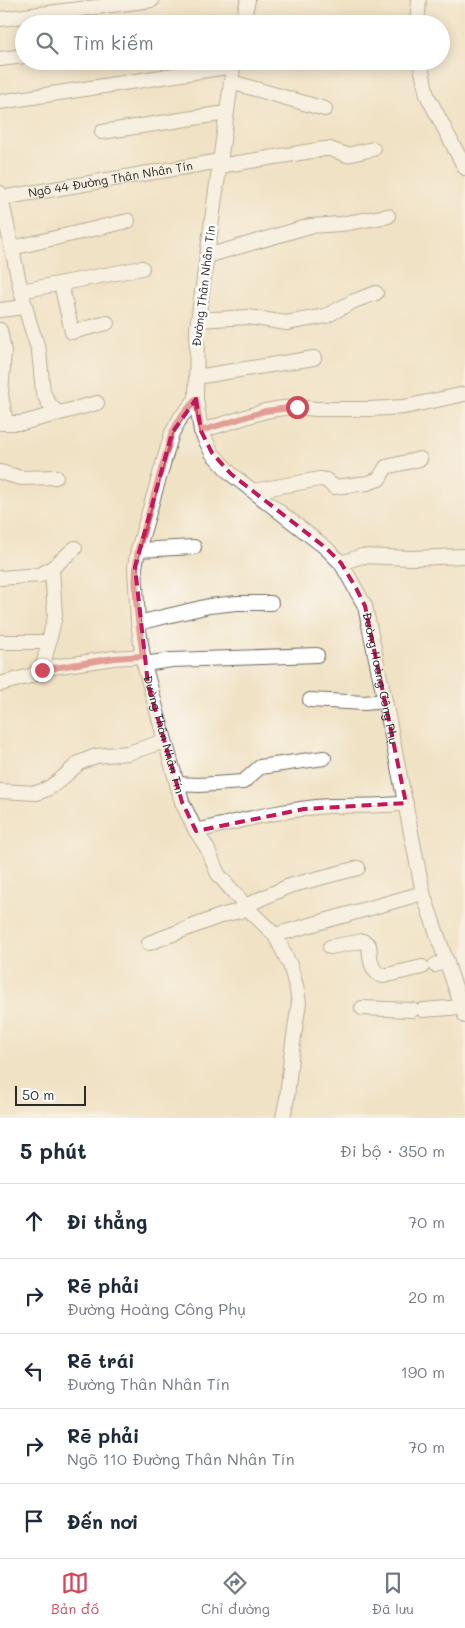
<!DOCTYPE html>
<html lang="vi">
<head>
<meta charset="utf-8">
<style>
	:root { --surface:#fff; --page:#f6f6f7; --text:#1f2937; --muted:#747a83; --line:#e0e1e3; --accent:#d1495b }
	body { margin:0; font-family:Mali,sans-serif; background:var(--page); color:var(--text) }
	.scale { position:absolute; left:15px; bottom:12px; width:71px; box-sizing:border-box; padding-left:5px; border:2px solid #2b2b2b; border-top:0; font-size:14px; line-height:18px; white-space:nowrap; color:#2b2b2b; -webkit-text-stroke:4px #fff; paint-order:stroke }
	.stop { position:absolute; width:15px; height:15px; margin:-11px; border:4px solid #d1495b; border-radius:50%; background:#fff }
	.stop.end { background:#d1495b; border-color:#fff; box-shadow:0 1px 5px #0008 }
	.list { margin:0; padding:0; list-style:none }
	h2 { display:flex; justify-content:space-between; align-items:center; height:65px; margin:0; padding:0 20px; font-size:21px }
	h2 small { font-size:16px; font-weight:400; color:var(--muted) }
	.list li { display:grid; grid-template-columns:32px 1fr auto; gap:15px; align-items:center; box-sizing:border-box; height:75px; padding:0 20px; border-top:1px solid var(--line) }
	.list b { display:block; font-size:19px; white-space:nowrap }
	.list p { margin:0; font-size:16px; white-space:nowrap; color:var(--muted) }
	.list em { font-size:16px; font-style:normal; color:var(--muted) }
	.icon { flex:none; width:28px; height:28px; fill:none; stroke:currentColor; stroke-width:2; stroke-linecap:round; stroke-linejoin:round }
	.map { position:relative; flex:none; width:465px; height:1118px; overflow:hidden }
	.search { position:absolute; background:var(--surface); box-shadow:0 2px 12px #0003; left:15px; right:15px; top:15px; height:55px; display:flex; align-items:center; gap:12px; box-sizing:border-box; padding:0 18px; border-radius:28px; color:var(--muted); font-size:19px }
	.sheet { height:440px; background:var(--surface) }
	nav { display:flex; justify-content:space-around; align-items:center; box-sizing:border-box; height:70px; border-top:1px solid var(--line); background:var(--surface); font-size:14px; color:var(--muted) }
	nav a { display:grid; justify-items:center; gap:2px }
	nav .on { color:var(--accent) }
	.map>svg:first-child { display:block }
</style>
</head>
<body>
<div class="map">
<svg width="465" height="1118" viewBox="0 0 465 1118">
	<rect width="100%" height="100%" fill="#fff"/>
	<filter id="ink" filterUnits="userSpaceOnUse"><feTurbulence type="fractalNoise" baseFrequency=".02" numOctaves="2"/><feDisplacementMap in="SourceGraphic" scale="10" xChannelSelector="R" yChannelSelector="G"/><feConvolveMatrix kernelMatrix="1 2 1 2 8 2 1 2 1" color-interpolation-filters="sRGB"/></filter>
	<filter id="wash" filterUnits="userSpaceOnUse"><feTurbulence type="fractalNoise" baseFrequency=".0096" numOctaves="4" result="noise"/><feDisplacementMap in="SourceGraphic" scale="20" xChannelSelector="R" yChannelSelector="G"/><feGaussianBlur stdDeviation="1.12" result="paint"/><feColorMatrix in="noise" values="0 0 0 0 0 0 0 0 0 0 0 0 0 0 0 0 0 1.4 0 .05"/><feComposite in="paint" operator="in"/></filter>
	<g filter="url(#wash)">
		<rect width="100%" height="100%" fill="#f0e2c5"/>
	</g>
	<g filter="url(#ink)">
		<g fill="none" stroke-linecap="round" stroke-linejoin="round">
			<g stroke="#706b61" stroke-width="16">
				<g id="minor">
					<path d="M 0,19 L 152,0"/>
					<path d="M 242,24 L 248,0"/>
					<path d="M 417,24 L 419,0"/>
					<path d="M 0,59 L 24,56"/>
					<path id="s1" d="M 234,61 L 197,328 L 196,399 L 181,417 L 172,433 L 138,550 L 135,567 L 138,623 L 144,664 L 182,802 L 196,831 L 207,848 L 218,874 L 248,909 L 275,935 L 290,965 L 296,986 L 299,1002 L 291,1057 L 287,1098 L 283,1118"/>
					<path d="M 420,61 L 427,95 L 465,168"/>
					<path d="M 231,82 L 325,109"/>
					<path d="M 0,102 L 233,66"/>
					<path d="M 102,132 L 226,113"/>
					<path d="M 219,166 L 324,149 L 330,149 L 347,155 L 373,149"/>
					<path d="M 0,193 L 21,291 L 30,324 L 39,351 L 43,392 L 49,404 L 58,413"/>
					<path id="s2" d="M 1,198 L 220,161"/>
					<path d="M 12,248 L 128,221"/>
					<path d="M 207,256 L 310,226 L 341,224 L 388,216"/>
					<path d="M 61,284 L 72,332 L 107,323"/>
					<path d="M 21,291 L 142,268"/>
					<path d="M 0,310 L 25,307"/>
					<path d="M 198,320 L 248,317 L 286,323 L 326,316 L 354,301 L 376,293"/>
					<path d="M 0,330 L 4,351 L 1,395 L 6,423"/>
					<path d="M 196,377 L 314,358"/>
					<path id="s3" d="M 196,399 L 201,431 L 212,453 L 231,474 L 326,548 L 341,563 L 365,606 L 385,701 L 423,893 L 465,1016"/>
					<path d="M 0,423 L 22,423 L 97,403"/>
					<path d="M 201,431 L 265,411 L 283,408 L 297,407 L 316,409 L 370,409 L 404,407 L 465,394"/>
					<path d="M 0,472 L 21,478 L 56,477"/>
					<path d="M 253,491 L 320,479 L 326,480 L 334,487 L 368,483 L 379,479 L 386,467 L 420,459"/>
					<path d="M 138,550 L 194,547"/>
					<path d="M 341,563 L 362,556 L 411,558 L 465,556"/>
					<path d="M 0,578 L 40,575 L 52,568 L 75,548"/>
					<path d="M 138,623 L 209,606 L 237,603 L 271,603"/>
					<path d="M 0,642 L 49,642"/>
					<path d="M 144,664 L 172,660 L 317,655"/>
					<path d="M 42,670 L 55,616 L 52,568"/>
					<path d="M 0,684 L 30,676 L 42,670 L 52,667 L 114,658 L 143,656"/>
					<path d="M 310,700 L 365,703 L 385,701"/>
					<path d="M 177,784 L 199,785 L 243,782 L 260,767 L 324,758"/>
					<path d="M 0,791 L 37,793 L 49,788 L 60,780 L 79,763 L 96,756 L 128,753 L 165,741"/>
					<path d="M 196,831 C 240,821 284,809 329,806 C 355,805 380,807 406,803"/>
					<path d="M 245,906 L 289,886 L 358,868"/>
					<path d="M 275,935 L 423,893"/>
					<path d="M 149,943 L 223,915 L 248,909"/>
					<path d="M 330,947 L 363,941 L 369,945 C 370,956 370,973 383,976 L 422,967"/>
					<path d="M 435,965 L 447,961"/>
					<path d="M 362,1008 L 412,1010"/>
					<path d="M 423,1010 L 462,1007"/>
				</g>
			</g>
			<use href="#minor" stroke="#fff" stroke-width="14"/>
		</g>
	</g>
	<g fill="none" stroke-linecap="round" stroke-linejoin="round" filter="url(#ink)">
		<path stroke="#d1495b" stroke-width="6" d="M 42,670 L 114,658 L 143,656 C 138,621 132,584 138,550 L 172,432 L 181,417 L 196,399 L 201,431 L 265,411 L 297,407"/>
	</g>
	<path d="M0 0H465V1118H0ZM 196,399 L 201,431 L 212,453 L 231,474 L 326,548 L 341,563 L 356,588 L 365,606 L 406,803 L 304,809 L 196,831 L 182,802 L 148,684 L 135,567 L 172,433 Z" fill="#f0e2c5" fill-opacity=".55" fill-rule="evenodd"/>
	<path fill="none" stroke="#c2185b" stroke-width="4" stroke-dasharray="10 6" stroke-linejoin="round" d="M 196,399 L 201,431 L 212,453 L 231,474 L 326,548 L 341,563 L 356,588 L 365,606 L 406,803 L 304,809 L 196,831 L 182,802 L 148,684 L 135,567 L 172,433 Z"/>
	<g text-anchor="middle" stroke-width="5" stroke-linejoin="round" paint-order="stroke">
		<g font-size="12" fill="#2b2b2b" stroke="#fff">
			<text dy="4" stroke="none"><textPath href="#s2" startOffset="111">Ngõ 44 Đường Thân Nhân Tín</textPath></text>
			<text transform="translate(204 286) rotate(-83)" y="4">Đường Thân Nhân Tín</text>
			<text dy="4" stroke="none"><textPath href="#s3" startOffset="350">Đường Hoàng Công Phụ</textPath></text>
			<text dy="4" stroke="none"><textPath href="#s1" startOffset="692">Đường Thân Nhân Tín</textPath></text>
		</g>
	</g>
</svg>
<div class="scale">50 m</div>
<div class="stop" style="left:297px;top:407px"></div>
<div class="stop end" style="left:42px;top:670px"></div>
<div class="search"><svg class="icon" aria-label="search" viewBox="0 0 24 24"><circle cx="10" cy="10" r="6"/><path d="M15 15l6 6"/></svg>Tìm kiếm</div>
</div>
<section class="sheet">
<h2>5 phút<small>Đi bộ · 350 m</small></h2>
<ul class="list">
<li><svg class="icon" aria-label="ahead" viewBox="0 0 24 24"><path d="M12 20V5M6 11l6-6 6 6"/></svg><div><b>Đi thẳng</b></div><em>70 m</em></li>
<li><svg class="icon" aria-label="right" viewBox="0 0 24 24"><path d="M7 20v-9h11M14 6l5 5-5 5"/></svg><div><b>Rẽ phải</b><p>Đường Hoàng Công Phụ</p></div><em>20 m</em></li>
<li><svg class="icon" aria-label="left" viewBox="0 0 24 24"><path d="M17 20v-9H6M10 6l-5 5 5 5"/></svg><div><b>Rẽ trái</b><p>Đường Thân Nhân Tín</p></div><em>190 m</em></li>
<li><svg class="icon" aria-label="right" viewBox="0 0 24 24"><path d="M7 20v-9h11M14 6l5 5-5 5"/></svg><div><b>Rẽ phải</b><p>Ngõ 110 Đường Thân Nhân Tín</p></div><em>70 m</em></li>
<li><svg class="icon" aria-label="arrive" viewBox="0 0 24 24"><path d="M6 21V4h12l-3 4 3 4H6"/></svg><div><b>Đến nơi</b></div></li>
</ul>
</section>
<nav>
<a class="on"><svg class="icon" aria-label="map" viewBox="0 0 24 24"><path d="M3 6l6-2 6 2 6-2v14l-6 2-6-2-6 2zM9 4v14M15 6v14"/></svg>Bản đồ</a>
<a><svg class="icon" aria-label="directions" viewBox="0 0 24 24"><path d="M12 3l9 9-9 9-9-9zM9 14v-3h6M13 9l2 2-2 2"/></svg>Chỉ đường</a>
<a><svg class="icon" aria-label="saved" viewBox="0 0 24 24"><path d="M7 4h10v16l-5-4-5 4z"/></svg>Đã lưu</a>
</nav>
</body>
</html>
